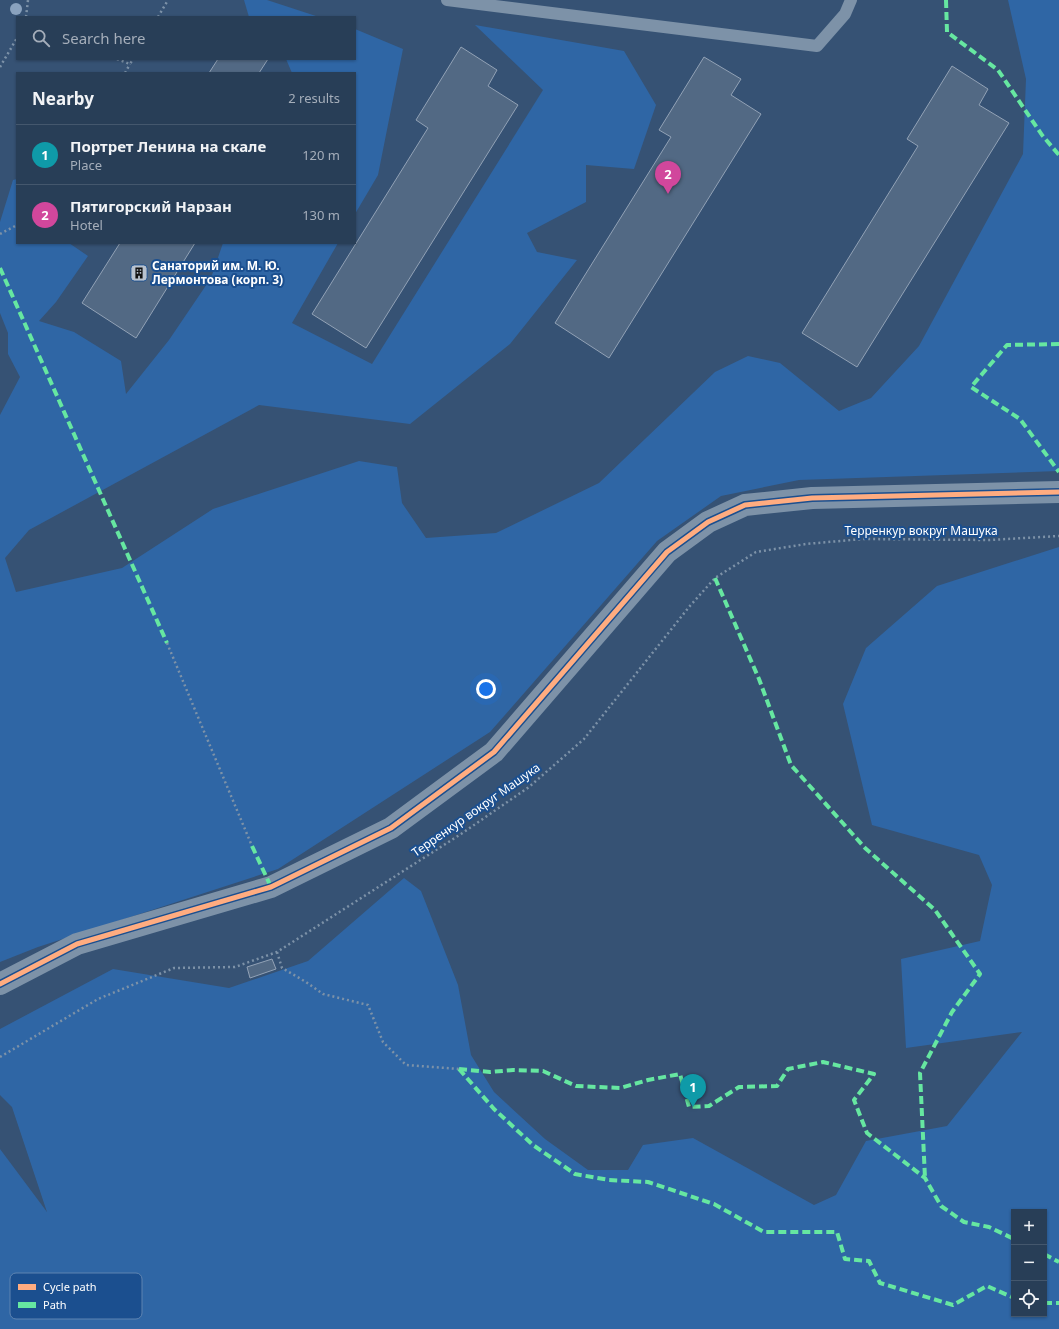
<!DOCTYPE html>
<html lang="en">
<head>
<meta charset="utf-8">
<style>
	:root { --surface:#283e57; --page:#344961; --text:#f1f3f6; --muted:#a5aeba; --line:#44576d; --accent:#e797bd }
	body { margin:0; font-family:"Noto Sans",sans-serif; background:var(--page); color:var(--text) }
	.controls { position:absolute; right:12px; bottom:12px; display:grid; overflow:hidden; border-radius:0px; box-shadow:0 1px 3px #0004 }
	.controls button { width:36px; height:36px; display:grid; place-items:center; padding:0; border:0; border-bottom:1px solid var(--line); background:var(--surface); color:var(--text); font:20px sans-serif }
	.you { position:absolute; left:486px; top:689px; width:14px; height:14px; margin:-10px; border:3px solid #fff; border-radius:50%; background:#1a73e8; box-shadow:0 0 0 6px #1a73e833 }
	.badge { display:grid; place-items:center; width:26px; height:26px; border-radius:50%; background:var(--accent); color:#fff; font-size:13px; font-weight:700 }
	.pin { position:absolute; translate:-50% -33px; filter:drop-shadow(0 1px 2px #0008) }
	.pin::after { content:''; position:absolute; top:21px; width:14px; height:12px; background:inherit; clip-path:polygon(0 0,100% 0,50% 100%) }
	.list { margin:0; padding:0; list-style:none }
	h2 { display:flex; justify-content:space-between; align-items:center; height:52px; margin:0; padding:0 16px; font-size:17px }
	h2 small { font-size:13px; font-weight:400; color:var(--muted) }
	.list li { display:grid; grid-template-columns:26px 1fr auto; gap:12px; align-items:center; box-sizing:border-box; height:60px; padding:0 16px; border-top:1px solid var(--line) }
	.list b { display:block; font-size:15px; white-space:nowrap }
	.list p { margin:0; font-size:13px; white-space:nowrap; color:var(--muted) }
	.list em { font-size:13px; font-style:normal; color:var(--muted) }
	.icon { flex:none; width:22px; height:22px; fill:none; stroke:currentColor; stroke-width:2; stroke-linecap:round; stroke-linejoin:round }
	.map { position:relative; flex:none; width:1059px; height:1329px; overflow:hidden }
	.search { position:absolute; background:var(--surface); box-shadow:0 1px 3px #0004; left:16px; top:16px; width:340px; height:44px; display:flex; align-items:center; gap:10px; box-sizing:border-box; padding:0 14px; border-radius:0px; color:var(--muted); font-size:15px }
	.panel { position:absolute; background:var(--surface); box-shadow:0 1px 3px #0004; left:16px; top:72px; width:340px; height:172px; border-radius:0px }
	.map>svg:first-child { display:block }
</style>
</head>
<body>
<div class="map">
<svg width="1059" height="1329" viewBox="0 0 1059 1329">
	<rect width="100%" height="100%" fill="#365274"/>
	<g fill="#2f66a5" fill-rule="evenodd">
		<path d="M 244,0 L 267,0 L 319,17 L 249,17 Z"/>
		<path d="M 1008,0 L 1059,0 L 1059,471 L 799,480 L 721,496 L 657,541 L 490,732 L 278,869 L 38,947 L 0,962 L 0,415 L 20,377 L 8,354 L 8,333 L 0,313 L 0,222 L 13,180 L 17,179 L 17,243 L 69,243 L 88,256 L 56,302 L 39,321 L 74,332 L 121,361 L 126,394 L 169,340 L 211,278 L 223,243 L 338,243 L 292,323 L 372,364 L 543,90 L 475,25 L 624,51 L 656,105 L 634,169 L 586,165 L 586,202 L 527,233 L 537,252 L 577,260 L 510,344 L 410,424 L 259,405 L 29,530 L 5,558 L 16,592 L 122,568 L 213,509 L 359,461 L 397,467 L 402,503 L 426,538 L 496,533 L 599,483 L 715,372 L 748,356 L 780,363 L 839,411 L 871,398 L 919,346 L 1023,154 L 1026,79 Z"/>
		<path d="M 355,29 L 403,49 L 378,175 L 355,214 L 355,73 L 292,73 L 286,59 L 355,59 Z"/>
		<path d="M 1059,547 L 1059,1329 L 0,1329 L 0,1149 L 47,1212 L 12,1107 L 0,1095 L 0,1029 L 113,969 L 229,988 L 308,961 L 404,878 L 421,891 L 458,985 L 471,1055 L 494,1092 L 545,1139 L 588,1170 L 628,1170 L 643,1145 L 693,1138 L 814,1205 L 836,1195 L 866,1141 L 947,1126 L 1022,1032 L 906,1048 L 901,959 L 980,941 L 992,885 L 979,855 L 872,825 L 843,704 L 866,648 L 937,586 ZM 1014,1212 L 1044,1212 L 1044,1314 L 1014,1314 Z"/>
	</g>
	<g fill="#526984" stroke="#92a2b6">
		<path d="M 461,47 L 497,70 L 488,86 L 518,105 L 366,348 L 312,314 L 428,128 L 416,120 Z"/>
		<path d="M 704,57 L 741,79 L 731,95 L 761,114 L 609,358 L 555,323 L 671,137 L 659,130 Z"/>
		<path d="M 218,59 L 268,59 L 259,73 L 209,73 Z"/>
		<path d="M 952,66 L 988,89 L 979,105 L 1009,123 L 857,367 L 802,333 L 918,146 L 907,139 Z"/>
		<path d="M 120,243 L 195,243 L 136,338 L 82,303 Z"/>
		<path d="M 272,959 L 276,969 L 250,978 L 247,967 Z"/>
	</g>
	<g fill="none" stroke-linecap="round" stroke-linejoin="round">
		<g stroke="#7d92a8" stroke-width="2.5" stroke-dasharray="2 3" stroke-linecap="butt">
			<path d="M 26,17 L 28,0"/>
			<path d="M 158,17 L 168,0"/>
			<path d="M 117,59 L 130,64 L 133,59"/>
			<path d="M 0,67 L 17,38"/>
			<path d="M 125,73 L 130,64"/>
			<path d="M 0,234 L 17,225"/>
			<path d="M 167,643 L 252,846"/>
			<path d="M 277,952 L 282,968 L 306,982 L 323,994 L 368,1005 L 383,1042 L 406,1065 L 459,1069"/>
			<path d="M 0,1057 L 98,999 L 174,968 L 235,967 L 277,952 L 461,834 L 529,787 L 584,739 L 689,607 L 715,578 L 756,552 L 806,544 L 863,539 L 990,540 L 1059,536"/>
		</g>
		<path stroke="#7d92a8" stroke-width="12" d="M 447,0 L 817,46 L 845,14 L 851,0"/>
		<path stroke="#7d92a8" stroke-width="22" d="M 0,984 L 77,944 L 271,887 L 391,828 L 494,752 L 667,552 L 708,522 L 745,505 L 812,498 L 1059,492"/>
		<g stroke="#66e7a1" stroke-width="4" stroke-dasharray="8 4" stroke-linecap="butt">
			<path d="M 946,0 L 947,32 L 998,70 L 1042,135 L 1059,155"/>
			<path d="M 0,268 L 167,643"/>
			<path d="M 1059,344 L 1007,345 L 971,387 L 1020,419 L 1059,472"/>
			<path d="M 715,578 L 759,679 L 791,765 L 865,848 L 935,910 L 980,974 L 952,1012 L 920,1073 L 925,1178"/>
			<path d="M 252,846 L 271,887"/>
			<path d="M 459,1069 L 490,1072 L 513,1070 L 543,1071 L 576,1086 L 620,1088 L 648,1080 L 680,1074 L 689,1107 L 709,1106 L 739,1087 L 777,1086 L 788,1069 L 823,1062 L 874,1074 L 854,1100 L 867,1133 L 925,1178 L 941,1206 L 964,1222 L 989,1227 L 1014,1239"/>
			<path d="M 459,1069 L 494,1109 L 533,1145 L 575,1174 L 609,1180 L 648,1182 L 714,1204 L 764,1232 L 837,1232 L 845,1259 L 869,1261 L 880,1283 L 953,1305 L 987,1286 L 1014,1298"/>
			<path d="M 1044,1254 L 1059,1262"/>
			<path d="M 1044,1303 L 1059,1303"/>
		</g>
		<g stroke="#1b4f8f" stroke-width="8">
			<path id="cycleway" d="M 0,984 L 77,944 L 271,887 L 391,828 L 494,752 L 667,552 L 708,522 L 745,505 L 812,498 L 1059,492"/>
		</g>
		<use href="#cycleway" stroke="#ffac80" stroke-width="5"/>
	</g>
	<circle fill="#8aa2be" cx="16" cy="9" r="6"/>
	<defs>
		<g id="building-square" transform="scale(0.9)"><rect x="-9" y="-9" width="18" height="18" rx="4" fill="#b9c2ce" stroke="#1b4f8f"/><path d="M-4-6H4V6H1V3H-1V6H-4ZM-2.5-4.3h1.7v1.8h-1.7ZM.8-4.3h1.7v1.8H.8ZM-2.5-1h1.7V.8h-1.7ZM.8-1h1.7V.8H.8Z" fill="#111"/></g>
	</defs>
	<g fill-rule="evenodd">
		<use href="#building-square" x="139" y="273"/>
	</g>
	<g text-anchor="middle" stroke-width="4" stroke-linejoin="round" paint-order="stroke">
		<g font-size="12" font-weight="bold" fill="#fff" stroke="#1b4f8f" text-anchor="start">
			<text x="152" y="270">Санаторий им. М. Ю.<tspan x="152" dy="14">Лермонтова (корп. 3)</tspan></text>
		</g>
		<g font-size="12" fill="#fff" stroke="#1b4f8f">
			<text x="921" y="535">Терренкур вокруг Машука</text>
			<text transform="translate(476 810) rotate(-35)" y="4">Терренкур вокруг Машука</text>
		</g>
	</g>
	<rect x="10" y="1273" width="132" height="46" rx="6" fill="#1b4f8f" stroke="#5f84b1" stroke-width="1"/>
	<rect x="18" y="1284" width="18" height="6" fill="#ffac80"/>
	<rect x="18" y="1302" width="18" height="6" fill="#66e7a1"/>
	<g font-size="11" fill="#fff">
		<text x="43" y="1291">Cycle path</text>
		<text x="43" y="1309">Path</text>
	</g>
</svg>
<div class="controls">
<button>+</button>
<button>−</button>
<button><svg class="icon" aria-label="locate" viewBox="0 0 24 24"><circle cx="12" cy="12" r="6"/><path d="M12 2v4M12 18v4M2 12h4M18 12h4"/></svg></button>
</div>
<div class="you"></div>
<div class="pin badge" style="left:693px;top:1107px;background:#0f9aa8">1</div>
<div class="pin badge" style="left:668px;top:194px;background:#d1479c">2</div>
<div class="search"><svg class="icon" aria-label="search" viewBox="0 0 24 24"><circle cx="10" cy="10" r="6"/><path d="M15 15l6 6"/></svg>Search here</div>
<section class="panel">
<h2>Nearby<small>2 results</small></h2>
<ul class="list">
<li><span class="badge" style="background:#0f9aa8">1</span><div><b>Портрет Ленина на скале</b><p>Place</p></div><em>120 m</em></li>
<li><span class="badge" style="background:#d1479c">2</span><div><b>Пятигорский Нарзан</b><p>Hotel</p></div><em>130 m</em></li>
</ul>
</section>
</div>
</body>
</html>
